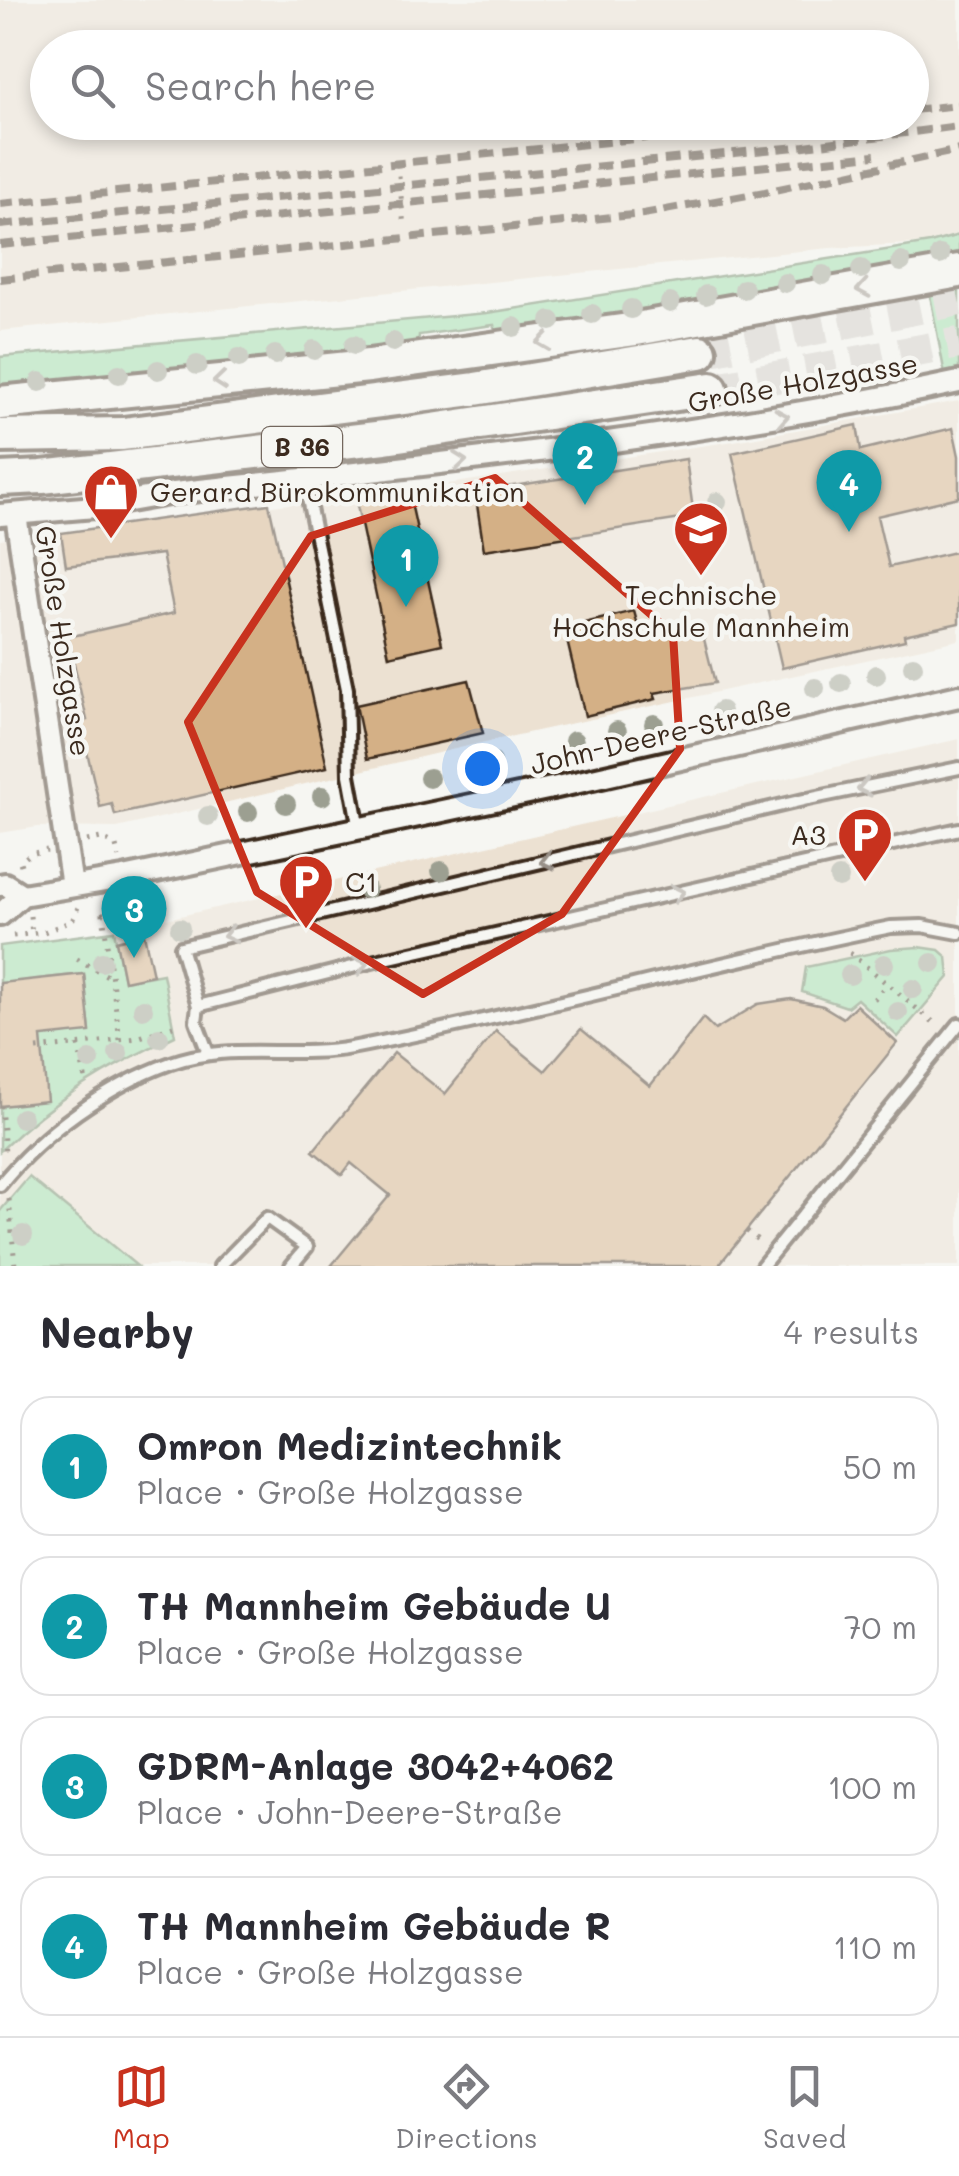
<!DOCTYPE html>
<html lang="en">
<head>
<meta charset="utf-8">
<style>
	:root { --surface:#fff; --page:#f7f7f7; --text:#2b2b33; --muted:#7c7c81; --line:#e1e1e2; --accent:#c8321e }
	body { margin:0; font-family:Mali,sans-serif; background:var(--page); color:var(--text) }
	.you { position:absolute; left:482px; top:768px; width:35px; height:35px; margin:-25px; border:8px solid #fff; border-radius:50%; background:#1a73e8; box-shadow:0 0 0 15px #1a73e833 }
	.badge { display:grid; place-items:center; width:65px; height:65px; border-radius:50%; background:var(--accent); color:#fff; font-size:32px; font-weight:700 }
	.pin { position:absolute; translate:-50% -82px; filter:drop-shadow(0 2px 5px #0008) }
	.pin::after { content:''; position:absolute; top:52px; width:35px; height:30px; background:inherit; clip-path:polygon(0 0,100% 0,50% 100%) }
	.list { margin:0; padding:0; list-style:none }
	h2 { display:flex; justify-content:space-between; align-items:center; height:130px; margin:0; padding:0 40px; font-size:42px }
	h2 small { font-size:32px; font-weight:400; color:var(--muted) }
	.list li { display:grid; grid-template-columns:65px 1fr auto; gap:30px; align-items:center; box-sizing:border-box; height:140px; margin:0 20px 20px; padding:0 20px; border:2px solid var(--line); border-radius:30px }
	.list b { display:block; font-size:38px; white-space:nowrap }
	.list p { margin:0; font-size:32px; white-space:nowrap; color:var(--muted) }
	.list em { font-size:32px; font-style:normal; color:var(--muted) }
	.icon { flex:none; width:55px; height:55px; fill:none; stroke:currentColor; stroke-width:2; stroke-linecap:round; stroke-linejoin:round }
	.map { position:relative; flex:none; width:959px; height:1266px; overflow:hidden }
	.search { position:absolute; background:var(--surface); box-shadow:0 5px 15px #0003; left:30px; right:30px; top:30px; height:110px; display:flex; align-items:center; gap:25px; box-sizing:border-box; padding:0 35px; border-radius:55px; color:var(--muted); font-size:38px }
	.sheet { height:770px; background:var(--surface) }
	nav { display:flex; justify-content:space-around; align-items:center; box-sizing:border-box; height:140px; border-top:2px solid var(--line); background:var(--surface); font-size:28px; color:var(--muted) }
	nav a { display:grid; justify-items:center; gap:5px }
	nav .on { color:var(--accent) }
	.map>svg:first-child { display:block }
</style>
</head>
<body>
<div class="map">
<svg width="959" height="1266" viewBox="0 0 959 1266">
	<rect width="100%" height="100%" fill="#f6f6f2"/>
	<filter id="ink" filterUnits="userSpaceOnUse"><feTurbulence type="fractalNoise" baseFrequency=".01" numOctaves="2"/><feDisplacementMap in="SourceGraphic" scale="20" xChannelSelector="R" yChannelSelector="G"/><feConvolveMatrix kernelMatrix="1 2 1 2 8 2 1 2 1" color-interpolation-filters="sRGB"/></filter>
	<g filter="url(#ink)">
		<g fill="#ece1d2" fill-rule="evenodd">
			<path d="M 0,0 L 959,0 L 959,235 L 930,243 L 830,248 L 0,331 ZM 48,48 L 912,48 L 912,122 L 48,122 Z"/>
			<path d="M 959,401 L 959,640 L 485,742 L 117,828 L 38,827 L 0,833 L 0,539 L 421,488 L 734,441 Z"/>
			<path d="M 959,739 L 959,1266 L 0,1266 L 0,946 L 114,931 Z"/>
		</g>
		<g fill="#9adea9" stroke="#6a8464" stroke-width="2.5">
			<path d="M 959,235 L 959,259 L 496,335 L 494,325 L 419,335 L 418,345 L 0,393 L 0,357 L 487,313 L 930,243 Z"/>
			<path d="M 959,284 L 959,373 L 945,375 L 929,290 Z"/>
			<path d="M 114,931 L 124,981 L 163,974 L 175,1036 C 107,1067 54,1099 0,1151 L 0,1106 L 36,1038 L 90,1031 L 84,974 L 0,983 L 0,946 Z"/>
			<path d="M 919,947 L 939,950 L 947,957 L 949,977 L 898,1037 L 857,999 L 847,1007 L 802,992 L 806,967 L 891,949 Z"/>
			<path d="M 29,1177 L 137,1266 L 0,1266 L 0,1211 Z"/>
		</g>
		<g fill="#d4b086" stroke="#3b2a1e" stroke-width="2.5">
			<path d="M 857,425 L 861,450 L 953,428 L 959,456 L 959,497 L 877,516 L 889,567 L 959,551 L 959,623 L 904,635 L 905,640 L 782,668 L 732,453 Z"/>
			<path d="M 686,459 L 694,517 L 484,550 L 475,492 Z"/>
			<path d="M 408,489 L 442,644 L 389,656 L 356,501 Z"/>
			<path d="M 269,504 L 327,767 L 115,815 L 112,804 L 100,807 L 80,722 L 87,720 L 68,637 L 174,613 L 162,554 L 66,566 L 61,533 Z"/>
			<path d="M 634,611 L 642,641 L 701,627 L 715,683 L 654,693 L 656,699 L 585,716 L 564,628 Z"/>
			<path d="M 469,680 L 483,733 L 367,759 L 356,705 Z"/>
			<path d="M 144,934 L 153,975 L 124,981 L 116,941 Z"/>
			<path d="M 84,974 L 90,1032 L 41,1037 L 47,1101 L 0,1106 L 0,983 Z"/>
			<path d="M 791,999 L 823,1006 L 843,1018 L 856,1005 L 897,1043 L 718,1266 L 331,1266 L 390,1195 L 351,1163 L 342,1175 L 313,1151 L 394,1053 L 445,1094 L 496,1031 L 545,1071 L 581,1029 L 650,1086 L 703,1018 L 715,1030 L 758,1004 Z"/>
		</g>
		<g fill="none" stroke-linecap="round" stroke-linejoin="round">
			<g stroke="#d1cdc8" stroke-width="32" stroke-dasharray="32 16" stroke-linecap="butt">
				<path d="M 700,352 L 959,300"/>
				<path d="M 711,389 L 959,343"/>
			</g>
			<g stroke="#3b2a1e" stroke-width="18">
				<g id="lane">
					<path d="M 304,479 L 347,689 L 349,775 L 359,829"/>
					<path d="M 198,1006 L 376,961 L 959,829"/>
					<path d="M 208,1053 L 196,1021 L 198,1006 L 181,947 L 808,799 L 959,768"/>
					<path d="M 0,1185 C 43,1132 107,1086 171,1063 C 230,1042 291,1059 351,1048 C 532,1013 710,963 891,927 L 922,926 L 959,933"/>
					<path d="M 220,1266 L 267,1218 L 307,1247 L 291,1266"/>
					<path d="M 762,1266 L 959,1024"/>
				</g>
			</g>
			<g stroke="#3b2a1e" stroke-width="28">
				<g id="street">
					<path d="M 0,515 L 95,507 L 174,493 C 437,464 700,437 959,382"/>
					<path d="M 16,515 L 72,886"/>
					<path d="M 0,885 L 5,884 L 22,895"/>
					<path d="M 0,915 L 22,895 L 123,878 L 557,787 L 959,696"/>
				</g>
			</g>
			<g stroke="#3b2a1e" stroke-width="40">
				<g id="primary">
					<path d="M 0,403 L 369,366 L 636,329 L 959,271"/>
					<path d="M 0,436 L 123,434 L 475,389 L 700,352"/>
					<path d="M 0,479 L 42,477 L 385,437 L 711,389"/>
				</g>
			</g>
			<g stroke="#3b2a1e" stroke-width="5" stroke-dasharray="2.5 8" stroke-linecap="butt">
				<path d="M 398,165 L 404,227"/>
				<path d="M 87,841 L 101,838 L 116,846 L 119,858"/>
				<path d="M 21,865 L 20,862 L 30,854 L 47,850"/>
				<path d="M 30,916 L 32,933"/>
				<path d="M 13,936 L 44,932 L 72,921 L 79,905"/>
				<path d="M 850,953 L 938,1026"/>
				<path d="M 77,959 L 113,979"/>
				<path d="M 874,999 L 887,984"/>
				<path d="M 120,1040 L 103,914 L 127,909 L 126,898"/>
				<path d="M 78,1045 L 87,1086"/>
				<path d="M 37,1049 L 137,1038 L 173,1026"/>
				<path d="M 1,1106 L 5,1153"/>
				<path d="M 9,1199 L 15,1266"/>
				<path d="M 747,1231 L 760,1242"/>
			</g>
			<use href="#lane" stroke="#f6f6f2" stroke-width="10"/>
			<use href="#street" stroke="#f6f6f2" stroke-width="20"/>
			<use href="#primary" stroke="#f6f6f2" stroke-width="32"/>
			<g stroke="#3b2a1e" stroke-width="8" stroke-dasharray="15 8" stroke-linecap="butt">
				<path d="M 912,110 L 959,105"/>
				<path d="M 0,204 L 802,122"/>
				<path d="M 0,225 L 797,147 L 959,126"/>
				<path d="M 0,245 L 875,155"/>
				<path d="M 0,279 L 643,214 L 765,192 L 959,150"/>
			</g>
		</g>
		<g fill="#9c9f91">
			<circle cx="940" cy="255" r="10"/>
			<circle cx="901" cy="262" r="10"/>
			<circle cx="861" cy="269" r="10"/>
			<circle cx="823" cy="275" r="10"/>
			<circle cx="785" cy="283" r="10"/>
			<circle cx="744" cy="289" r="10"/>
			<circle cx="706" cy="295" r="10"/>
			<circle cx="670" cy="303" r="10"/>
			<circle cx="631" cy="309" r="10"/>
			<circle cx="592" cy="314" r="10"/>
			<circle cx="551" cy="321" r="10"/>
			<circle cx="514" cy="327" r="10"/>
			<circle cx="393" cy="342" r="10"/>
			<circle cx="354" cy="345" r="10"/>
			<circle cx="314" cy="350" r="10"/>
			<circle cx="275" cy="355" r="10"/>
			<circle cx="239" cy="358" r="10"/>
			<circle cx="197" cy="365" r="10"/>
			<circle cx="158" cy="370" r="10"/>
			<circle cx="119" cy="374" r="10"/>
			<circle cx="40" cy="382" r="10"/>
			<circle cx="717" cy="502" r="10"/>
			<circle cx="913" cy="666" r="10"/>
			<circle cx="876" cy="675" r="10"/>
			<circle cx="841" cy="683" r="10"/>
			<circle cx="815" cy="688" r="10"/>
			<circle cx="721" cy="711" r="10"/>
			<circle cx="654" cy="724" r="10"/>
			<circle cx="617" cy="731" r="10"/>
			<circle cx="574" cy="741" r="10"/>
			<circle cx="492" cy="762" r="10"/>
			<circle cx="429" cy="778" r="10"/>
			<circle cx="322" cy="796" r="10"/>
			<circle cx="286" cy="804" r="10"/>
			<circle cx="248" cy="812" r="10"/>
			<circle cx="208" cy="816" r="10"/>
			<circle cx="441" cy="871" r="10"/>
			<circle cx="839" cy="878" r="10"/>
			<circle cx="366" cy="889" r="10"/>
			<circle cx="307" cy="900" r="10"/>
			<circle cx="180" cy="928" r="10"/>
			<circle cx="102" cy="962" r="10"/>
			<circle cx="932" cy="963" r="10"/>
			<circle cx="884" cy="964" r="10"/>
			<circle cx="850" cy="975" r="10"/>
			<circle cx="913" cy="989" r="10"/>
			<circle cx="143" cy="1009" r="10"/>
			<circle cx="898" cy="1012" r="10"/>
			<circle cx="159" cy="1038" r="10"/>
			<circle cx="118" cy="1053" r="10"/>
			<circle cx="90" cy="1060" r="10"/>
			<circle cx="22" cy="1118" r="10"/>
			<circle cx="23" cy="1235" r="10"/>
		</g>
		<defs><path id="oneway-chevron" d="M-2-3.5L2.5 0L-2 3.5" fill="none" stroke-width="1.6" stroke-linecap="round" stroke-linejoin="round" transform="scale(2.5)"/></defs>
		<g stroke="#989088">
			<use href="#oneway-chevron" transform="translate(863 289) rotate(170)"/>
			<use href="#oneway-chevron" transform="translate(543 342) rotate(172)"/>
			<use href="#oneway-chevron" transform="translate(220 381) rotate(174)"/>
			<use href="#oneway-chevron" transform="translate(782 417) rotate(-10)"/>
			<use href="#oneway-chevron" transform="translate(460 461) rotate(-6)"/>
			<use href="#oneway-chevron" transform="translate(864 788) rotate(168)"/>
			<use href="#oneway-chevron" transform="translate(547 861) rotate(167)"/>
			<use href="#oneway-chevron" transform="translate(678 893) rotate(-13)"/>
			<use href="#oneway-chevron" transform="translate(230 935) rotate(166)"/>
			<use href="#oneway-chevron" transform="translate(361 965) rotate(-14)"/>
		</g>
	</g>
	<path d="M0 0H959V1266H0ZM 495,478 L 673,634 L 680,749 L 562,914 L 423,994 L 257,892 L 188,722 L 311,536 Z" fill="#f6f6f2" fill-opacity=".55" fill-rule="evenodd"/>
	<path fill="none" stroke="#c8321e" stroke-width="8" stroke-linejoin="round" d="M 495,478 L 673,634 L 680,749 L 562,914 L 423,994 L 257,892 L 188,722 L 311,536 Z"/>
	<defs>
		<g id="shop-pin" transform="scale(2.875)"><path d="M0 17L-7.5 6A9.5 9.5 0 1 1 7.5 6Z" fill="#c8321e" stroke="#f6f6f2"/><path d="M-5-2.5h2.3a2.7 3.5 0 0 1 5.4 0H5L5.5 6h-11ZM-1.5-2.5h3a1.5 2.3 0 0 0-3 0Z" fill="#fff"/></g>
		<g id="university-pin" transform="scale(2.875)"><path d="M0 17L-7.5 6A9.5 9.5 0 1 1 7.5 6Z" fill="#c8321e" stroke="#f6f6f2"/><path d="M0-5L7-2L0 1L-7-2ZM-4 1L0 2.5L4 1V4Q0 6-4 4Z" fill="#fff"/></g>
		<g id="parking-pin" transform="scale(2.875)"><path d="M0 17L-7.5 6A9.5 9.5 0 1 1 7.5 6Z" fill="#c8321e" stroke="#f6f6f2"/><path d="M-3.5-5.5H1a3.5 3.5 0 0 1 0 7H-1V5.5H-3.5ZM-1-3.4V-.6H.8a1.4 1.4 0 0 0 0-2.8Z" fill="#fff"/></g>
	</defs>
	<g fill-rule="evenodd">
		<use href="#shop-pin" x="111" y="492"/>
		<use href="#university-pin" x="701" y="529"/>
		<use href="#parking-pin" x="865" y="835"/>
		<use href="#parking-pin" x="306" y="882"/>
	</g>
	<g text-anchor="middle" stroke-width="9" stroke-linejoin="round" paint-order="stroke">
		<rect fill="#f6f6f2" stroke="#73675e" stroke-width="2.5" x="262" y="427" width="80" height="40" rx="8"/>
		<g font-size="25" font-weight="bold" fill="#3b2a1e">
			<text x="302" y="456">B 36</text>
		</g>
		<g font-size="28" fill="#3b2a1e" stroke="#f6f6f2">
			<text transform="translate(803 383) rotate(-10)" y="10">Große Holzgasse</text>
			<text transform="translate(63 641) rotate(81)" y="10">Große Holzgasse</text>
			<text transform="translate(661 735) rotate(-13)" y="10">John-Deere-Straße</text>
		</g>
		<g font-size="28" fill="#3b2a1e" stroke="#f6f6f2" text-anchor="start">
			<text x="150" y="502">Gerard Bürokommunikation</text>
			<text x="701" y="605" text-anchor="middle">Technische<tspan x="701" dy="32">Hochschule Mannheim</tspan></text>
			<text x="826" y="845" text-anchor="end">A3</text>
			<text x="345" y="892">C1</text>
		</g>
	</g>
</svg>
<div class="you"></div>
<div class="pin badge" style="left:406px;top:607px;background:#0f9aa8">1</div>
<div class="pin badge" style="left:585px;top:505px;background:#0f9aa8">2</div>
<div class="pin badge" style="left:134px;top:958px;background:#0f9aa8">3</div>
<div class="pin badge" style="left:849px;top:532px;background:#0f9aa8">4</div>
<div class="search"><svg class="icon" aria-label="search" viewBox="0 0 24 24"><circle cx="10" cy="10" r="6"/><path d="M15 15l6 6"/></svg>Search here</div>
</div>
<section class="sheet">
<h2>Nearby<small>4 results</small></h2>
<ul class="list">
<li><span class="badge" style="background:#0f9aa8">1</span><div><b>Omron Medizintechnik</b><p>Place · Große Holzgasse</p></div><em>50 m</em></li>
<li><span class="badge" style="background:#0f9aa8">2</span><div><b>TH Mannheim Gebäude U</b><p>Place · Große Holzgasse</p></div><em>70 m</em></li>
<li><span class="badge" style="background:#0f9aa8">3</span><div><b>GDRM-Anlage 3042+4062</b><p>Place · John-Deere-Straße</p></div><em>100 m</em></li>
<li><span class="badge" style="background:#0f9aa8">4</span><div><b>TH Mannheim Gebäude R</b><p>Place · Große Holzgasse</p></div><em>110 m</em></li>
</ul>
</section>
<nav>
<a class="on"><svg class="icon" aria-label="map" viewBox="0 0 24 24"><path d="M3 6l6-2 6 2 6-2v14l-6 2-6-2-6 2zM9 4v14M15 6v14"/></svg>Map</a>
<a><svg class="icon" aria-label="directions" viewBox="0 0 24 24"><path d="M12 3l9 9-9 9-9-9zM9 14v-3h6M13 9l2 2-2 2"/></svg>Directions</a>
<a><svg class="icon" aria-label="saved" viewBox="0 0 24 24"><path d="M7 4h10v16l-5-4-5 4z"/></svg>Saved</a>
</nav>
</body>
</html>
